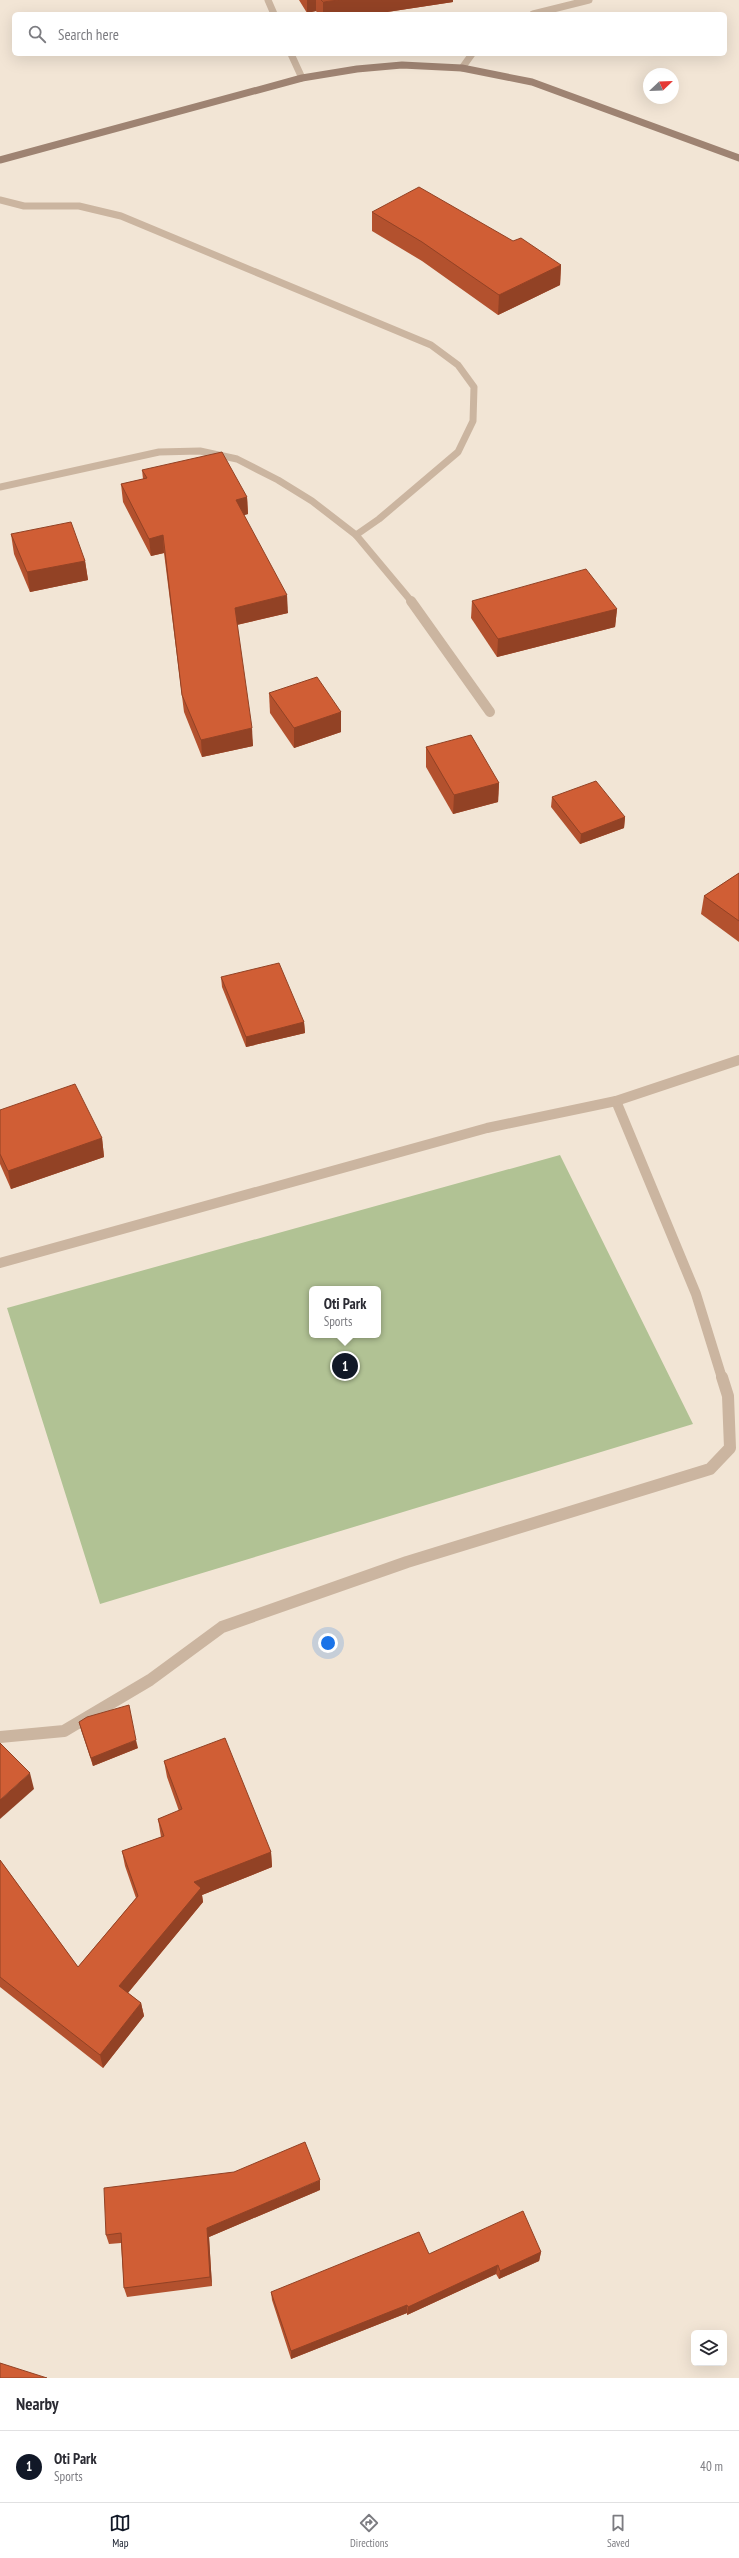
<!DOCTYPE html>
<html lang="en">
<head>
<meta charset="utf-8">
<style>
	:root { --surface:#fff; --page:#f2f2f3; --text:#2b2b33; --muted:#7c7c81; --line:#e1e1e2; --accent:#111827 }
	body { margin:0; font-family:"PT Sans Narrow",sans-serif; background:var(--page); color:var(--text) }
	.controls { position:absolute; right:12px; bottom:12px; display:grid; overflow:hidden; border-radius:6px; box-shadow:0 4px 16px #0002 }
	.controls button { width:36px; height:36px; display:grid; place-items:center; padding:0; border:0; border-bottom:1px solid var(--line); background:var(--surface); color:var(--text); font:20px sans-serif }
	.compass { position:absolute; left:643px; top:68px; width:36px; height:36px; border-radius:50%; background:var(--surface); box-shadow:0 4px 16px #0002; rotate:67deg }
	.you { position:absolute; left:328px; top:1643px; width:14px; height:14px; margin:-10px; border:3px solid #fff; border-radius:50%; background:#1a73e8; box-shadow:0 0 0 6px #1a73e833 }
	.badge { display:grid; place-items:center; width:26px; height:26px; border-radius:50%; background:var(--accent); color:#fff; font-size:13px; font-weight:700 }
	.pin { position:absolute; translate:-50% -50%; border:2px solid #fff; box-shadow:0 1px 4px #0006 }
	.popup { position:absolute; left:309px; top:1286px; width:72px; height:52px; box-sizing:border-box; display:grid; place-content:center; border-radius:6px; background:var(--surface); filter:drop-shadow(0 1px 3px #0005); font-size:13px; white-space:nowrap; color:var(--muted) }
	.popup b { font-size:15px; color:var(--text) }
	.popup::after { content:''; position:absolute; left:50%; top:100%; margin-left:-8px; border:8px solid transparent; border-top-color:var(--surface) }
	.list { margin:0; padding:0; list-style:none }
	h2 { display:flex; justify-content:space-between; align-items:center; height:52px; margin:0; padding:0 16px; font-size:17px }
	h2 small { font-size:13px; font-weight:400; color:var(--muted) }
	.list li { display:grid; grid-template-columns:26px 1fr auto; gap:12px; align-items:center; box-sizing:border-box; height:72px; padding:0 16px; border-top:1px solid var(--line) }
	.list b { display:block; font-size:15px; white-space:nowrap }
	.list p { margin:0; font-size:13px; white-space:nowrap; color:var(--muted) }
	.list em { font-size:13px; font-style:normal; color:var(--muted) }
	.icon { flex:none; width:22px; height:22px; fill:none; stroke:currentColor; stroke-width:2; stroke-linecap:round; stroke-linejoin:round }
	.map { position:relative; flex:none; width:739px; height:2378px; overflow:hidden }
	.search { position:absolute; background:var(--surface); box-shadow:0 4px 16px #0002; left:12px; right:12px; top:12px; height:44px; display:flex; align-items:center; gap:10px; box-sizing:border-box; padding:0 14px; border-radius:6px; color:var(--muted); font-size:15px }
	.sheet { height:124px; background:var(--surface) }
	nav { display:flex; justify-content:space-around; align-items:center; box-sizing:border-box; height:56px; border-top:1px solid var(--line); background:var(--surface); font-size:11px; color:var(--muted) }
	nav a { display:grid; justify-items:center; gap:2px }
	nav .on { color:var(--accent) }
	.map>svg:first-child { display:block }
</style>
</head>
<body>
<div class="map">
<svg width="739" height="2378" viewBox="0 0 739 2378">
	<rect width="100%" height="100%" fill="#f2e5d5"/>
	<path fill="#b1c294" fill-rule="evenodd" d="M 560,1155 L 693,1424 L 100,1604 L 7,1308 ZM 312,1289 L 378,1289 L 378,1335 L 312,1335 Z"/>
	<g fill="none" stroke-linecap="round" stroke-linejoin="round">
		<g stroke="#cbb5a0" stroke-width="7">
			<path d="M 268,0 L 274,14"/>
			<path d="M 533,14 L 589,0"/>
			<path d="M 291,54 L 302,78"/>
			<path d="M 462,68 L 472,54"/>
			<path d="M 0,200 L 24,206 L 79,206 L 121,216 L 431,345 L 458,365 L 474,387 L 473,421 L 458,452 L 379,519 L 356,535 L 412,602"/>
			<path d="M 0,487 L 159,452 L 200,451 L 237,459 L 278,480 L 312,501 L 356,535"/>
		</g>
		<g stroke="#cbb5a0" stroke-width="10">
			<path d="M 411,601 L 490,712"/>
			<path d="M 616,1101 L 696,1294 L 722,1378"/>
			<path d="M 0,1263 L 487,1128 L 616,1101 L 739,1060"/>
		</g>
		<path stroke="#cbb5a0" stroke-width="12" d="M 0,1737 L 64,1731 L 150,1680 L 222,1627 L 407,1562 L 710,1469 L 730,1448 L 728,1396 L 722,1377"/>
		<path stroke="#9e8372" stroke-width="7" d="M 0,160 L 302,78 L 357,69 L 402,65 L 462,68 L 532,82 L 739,158"/>
	</g>
	<g fill="#b3512e">
		<path d="M 299,0 L 453,0 L 453,2 L 374,14 L 318,14 L 316,11 L 307,13 Z"/>
		<path d="M 372,212 L 513,241 L 561,265 L 560,285 L 498,315 L 422,261 L 372,231 Z"/>
		<path d="M 142,470 L 247,497 L 248,514 L 244,515 L 288,613 L 237,625 L 253,746 L 202,757 L 184,712 L 164,553 L 151,556 L 123,502 L 121,484 L 143,479 Z"/>
		<path d="M 11,534 L 85,561 L 88,580 L 30,592 L 14,554 Z"/>
		<path d="M 472,601 L 617,609 L 615,627 L 497,657 L 471,618 Z"/>
		<path d="M 269,693 L 341,712 L 341,732 L 294,748 L 270,713 Z"/>
		<path d="M 426,747 L 499,783 L 498,802 L 453,814 L 426,767 Z"/>
		<path d="M 552,797 L 625,817 L 624,828 L 580,844 L 551,807 Z"/>
		<path d="M 739,873 L 739,942 L 701,914 L 704,896 Z"/>
		<path d="M 221,977 L 304,1022 L 305,1033 L 246,1047 L 222,987 Z"/>
		<path d="M 0,1110 L 102,1138 L 104,1157 L 11,1189 L 0,1164 Z"/>
		<path d="M 79,1722 L 138,1748 L 93,1766 L 81,1730 Z"/>
		<path d="M 164,1761 L 271,1852 L 272,1867 L 202,1895 L 203,1902 L 128,1993 L 141,2003 L 144,2016 L 103,2068 L 0,1987 L 0,1860 L 78,1967 L 136,1898 L 125,1866 L 122,1851 L 161,1837 L 158,1819 L 179,1811 L 167,1777 Z"/>
		<path d="M 320,2190 L 209,2237 L 212,2286 L 127,2297 L 124,2288 L 121,2243 L 109,2244 L 106,2235 Z"/>
		<path d="M 541,2252 L 539,2261 L 499,2279 L 496,2274 L 407,2315 L 407,2313 L 291,2359 L 272,2300 L 271,2292 L 429,2254 Z"/>
	</g>
	<g fill="#924225">
		<path d="M 307,0 L 316,0 L 316,11 L 307,13 Z"/>
		<path d="M 339,0 L 453,0 L 453,2 L 374,14 L 323,14 L 323,2 Z"/>
		<path d="M 561,265 L 560,285 L 498,315 L 499,295 Z"/>
		<path d="M 247,497 L 248,514 L 237,517 L 236,500 Z"/>
		<path d="M 163,535 L 164,553 L 151,556 L 149,539 Z"/>
		<path d="M 85,561 L 88,580 L 30,592 L 27,572 Z"/>
		<path d="M 287,595 L 288,613 L 236,625 L 235,608 Z"/>
		<path d="M 617,609 L 615,627 L 497,657 L 498,639 Z"/>
		<path d="M 341,712 L 341,732 L 294,748 L 294,728 Z"/>
		<path d="M 252,728 L 253,746 L 202,757 L 201,740 Z"/>
		<path d="M 499,783 L 498,802 L 453,814 L 454,795 Z"/>
		<path d="M 625,817 L 624,828 L 580,844 L 581,834 Z"/>
		<path d="M 304,1022 L 305,1033 L 246,1047 L 246,1037 Z"/>
		<path d="M 102,1138 L 104,1157 L 11,1189 L 8,1171 Z"/>
		<path d="M 136,1740 L 138,1748 L 93,1766 L 91,1758 Z"/>
		<path d="M 30,1773 L 34,1789 L 0,1819 L 0,1800 Z"/>
		<path d="M 271,1852 L 272,1867 L 202,1895 L 203,1902 L 122,2000 L 119,1986 L 194,1882 Z"/>
		<path d="M 141,2003 L 144,2016 L 103,2068 L 100,2055 Z"/>
		<path d="M 320,2180 L 320,2190 L 209,2237 L 212,2286 L 210,2277 L 207,2228 Z"/>
		<path d="M 541,2252 L 539,2261 L 499,2279 L 500,2271 Z"/>
		<path d="M 498,2265 L 496,2274 L 407,2315 L 408,2307 Z"/>
		<path d="M 407,2305 L 407,2313 L 291,2359 L 291,2351 Z"/>
	</g>
	<g fill="#d05e35" stroke="#924225">
		<path d="M 321,0 L 339,0 L 323,2 Z"/>
		<path d="M 419,187 L 513,241 L 521,238 L 561,265 L 499,295 L 422,242 L 372,212 Z"/>
		<path d="M 222,452 L 247,497 L 236,500 L 287,595 L 235,608 L 252,728 L 201,740 L 182,695 L 163,535 L 149,539 L 121,484 L 147,478 L 142,470 Z"/>
		<path d="M 71,522 L 85,561 L 27,572 L 11,534 Z"/>
		<path d="M 586,569 L 617,609 L 498,639 L 472,601 Z"/>
		<path d="M 317,677 L 341,712 L 294,728 L 269,693 Z"/>
		<path d="M 471,735 L 499,783 L 454,795 L 426,747 Z"/>
		<path d="M 596,781 L 625,817 L 581,834 L 552,797 Z"/>
		<path d="M 739,873 L 739,921 L 704,896 Z"/>
		<path d="M 279,963 L 304,1022 L 246,1037 L 221,977 Z"/>
		<path d="M 75,1084 L 102,1138 L 8,1171 L 0,1154 L 0,1110 Z"/>
		<path d="M 129,1705 L 136,1740 L 91,1758 L 79,1722 L 87,1717 Z"/>
		<path d="M 225,1738 L 271,1852 L 194,1882 L 201,1888 L 119,1986 L 141,2003 L 100,2055 L 0,1977 L 0,1860 L 78,1967 L 138,1896 L 122,1851 L 164,1836 L 158,1819 L 182,1809 L 164,1761 Z"/>
		<path d="M 0,1743 L 30,1773 L 0,1800 Z"/>
		<path d="M 305,2142 L 320,2180 L 207,2228 L 210,2277 L 124,2288 L 121,2233 L 106,2235 L 104,2188 L 234,2172 Z"/>
		<path d="M 523,2211 L 541,2252 L 500,2271 L 498,2265 L 408,2307 L 407,2305 L 291,2351 L 271,2292 L 419,2232 L 429,2254 Z"/>
		<path d="M 0,2363 L 47,2378 L 0,2378 Z"/>
	</g>
</svg>
<div class="controls">
<button><svg class="icon" aria-label="layers" viewBox="0 0 24 24"><path d="M12 4l9 5-9 5-9-5zM3 14l9 5 9-5"/></svg></button>
</div>
<svg class="compass" viewBox="-18 -18 36 36"><path d="M0-13l5 13h-10z" fill="#e53935"/><path d="M0 13l5-13h-10z" fill="#7c7c81"/></svg>
<div class="you"></div>
<div class="pin badge" style="left:345px;top:1366px">1</div>
<div class="popup"><b>Oti Park</b>Sports</div>
<div class="search"><svg class="icon" aria-label="search" viewBox="0 0 24 24"><circle cx="10" cy="10" r="6"/><path d="M15 15l6 6"/></svg>Search here</div>
</div>
<section class="sheet">
<h2>Nearby<small></small></h2>
<ul class="list">
<li><span class="badge">1</span><div><b>Oti Park</b><p>Sports</p></div><em>40 m</em></li>
</ul>
</section>
<nav>
<a class="on"><svg class="icon" aria-label="map" viewBox="0 0 24 24"><path d="M3 6l6-2 6 2 6-2v14l-6 2-6-2-6 2zM9 4v14M15 6v14"/></svg>Map</a>
<a><svg class="icon" aria-label="directions" viewBox="0 0 24 24"><path d="M12 3l9 9-9 9-9-9zM9 14v-3h6M13 9l2 2-2 2"/></svg>Directions</a>
<a><svg class="icon" aria-label="saved" viewBox="0 0 24 24"><path d="M7 4h10v16l-5-4-5 4z"/></svg>Saved</a>
</nav>
</body>
</html>
